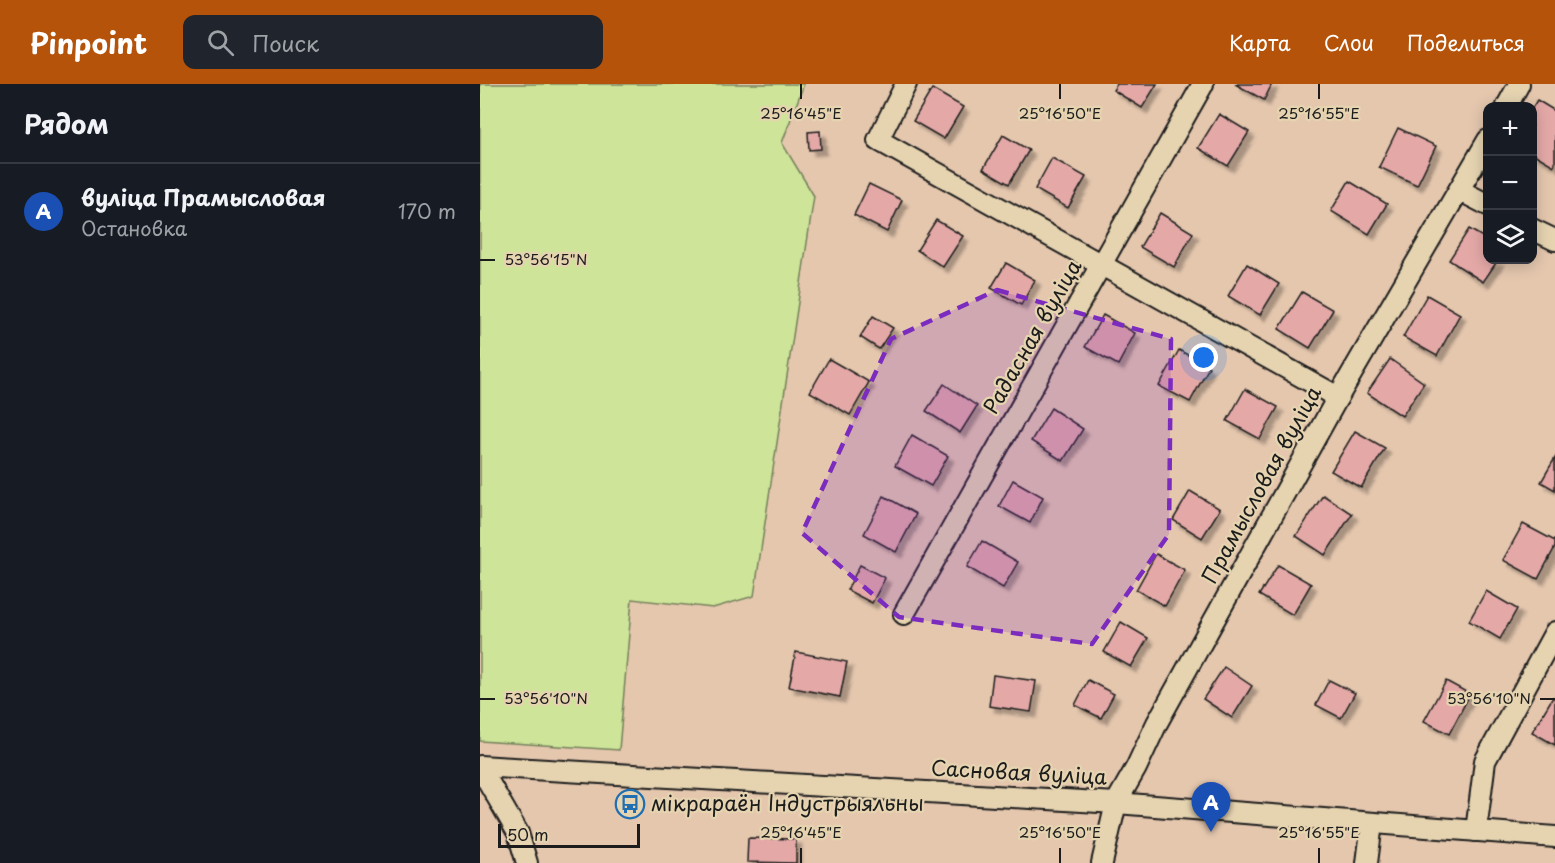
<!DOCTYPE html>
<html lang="ru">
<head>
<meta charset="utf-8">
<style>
	:root { --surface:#171b24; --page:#20242c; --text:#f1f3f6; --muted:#9ea1a6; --line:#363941; --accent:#b45309 }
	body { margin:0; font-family:"Playpen Sans",sans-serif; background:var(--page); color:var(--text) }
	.controls { position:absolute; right:18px; top:18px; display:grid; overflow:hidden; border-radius:12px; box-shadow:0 3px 15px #0003 }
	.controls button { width:54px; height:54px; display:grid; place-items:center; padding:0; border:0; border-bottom:2px solid var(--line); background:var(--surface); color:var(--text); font:30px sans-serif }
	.scale { position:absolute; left:18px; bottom:15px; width:142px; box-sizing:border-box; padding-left:6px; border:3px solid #1c1c1c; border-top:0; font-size:16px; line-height:21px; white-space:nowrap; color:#1c1c1c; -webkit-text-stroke:4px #e6d4b1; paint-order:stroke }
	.you { position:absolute; left:724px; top:274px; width:21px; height:21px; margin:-15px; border:4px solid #fff; border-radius:50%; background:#1a73e8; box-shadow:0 0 0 9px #1a73e833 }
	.badge { display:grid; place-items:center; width:39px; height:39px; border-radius:50%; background:var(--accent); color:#fff; font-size:20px; font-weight:700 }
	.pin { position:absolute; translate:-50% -50px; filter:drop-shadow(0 2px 3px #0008) }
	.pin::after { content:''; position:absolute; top:32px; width:21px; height:18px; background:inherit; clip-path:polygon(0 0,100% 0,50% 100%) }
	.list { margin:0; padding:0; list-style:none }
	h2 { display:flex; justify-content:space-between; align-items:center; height:78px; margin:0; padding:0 24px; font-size:26px }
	h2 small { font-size:20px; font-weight:400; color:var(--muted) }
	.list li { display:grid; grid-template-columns:39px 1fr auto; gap:18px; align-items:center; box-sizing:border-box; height:96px; padding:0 24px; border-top:2px solid var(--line) }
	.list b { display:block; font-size:22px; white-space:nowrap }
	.list p { margin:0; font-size:20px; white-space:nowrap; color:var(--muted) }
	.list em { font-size:20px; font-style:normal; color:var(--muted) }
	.icon { flex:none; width:33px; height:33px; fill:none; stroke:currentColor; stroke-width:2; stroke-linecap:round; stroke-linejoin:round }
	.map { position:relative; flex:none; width:1075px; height:779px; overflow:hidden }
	header { display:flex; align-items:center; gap:36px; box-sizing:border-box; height:84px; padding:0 30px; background:var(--accent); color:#fff }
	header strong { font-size:28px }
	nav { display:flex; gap:33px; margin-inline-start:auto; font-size:21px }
	.search { width:420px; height:54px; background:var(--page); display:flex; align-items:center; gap:15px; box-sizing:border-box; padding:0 21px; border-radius:12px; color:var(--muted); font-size:22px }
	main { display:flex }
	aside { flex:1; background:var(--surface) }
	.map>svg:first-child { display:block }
</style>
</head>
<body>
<header>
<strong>Pinpoint</strong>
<div class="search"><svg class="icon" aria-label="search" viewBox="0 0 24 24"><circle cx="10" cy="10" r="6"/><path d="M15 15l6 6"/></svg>Поиск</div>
<nav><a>Карта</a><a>Слои</a><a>Поделиться</a></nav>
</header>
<main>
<aside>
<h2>Рядом<small></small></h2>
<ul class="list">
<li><span class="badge" style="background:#1a4fb4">A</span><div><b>вуліца Прамысловая</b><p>Остановка</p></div><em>170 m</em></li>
</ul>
</aside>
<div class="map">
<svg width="1075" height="779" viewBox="0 0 1075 779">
	<defs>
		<filter id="shadow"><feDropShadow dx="5.5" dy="5.5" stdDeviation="1.5" flood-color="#0004"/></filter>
	</defs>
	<rect width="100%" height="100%" fill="#e5c7ae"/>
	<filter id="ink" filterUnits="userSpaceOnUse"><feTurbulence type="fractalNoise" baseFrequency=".0167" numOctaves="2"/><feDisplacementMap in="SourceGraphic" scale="12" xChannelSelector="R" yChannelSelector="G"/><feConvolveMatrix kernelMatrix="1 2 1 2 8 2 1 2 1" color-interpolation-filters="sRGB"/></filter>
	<g filter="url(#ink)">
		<path fill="#cde499" stroke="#74805a" stroke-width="1.5" d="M 0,0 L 324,0 L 302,59 L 334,112 L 274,512 L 233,524 L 152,515 L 139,666 L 0,657 Z"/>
		<g fill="#e4a9a7" stroke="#1c1c1c" stroke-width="1.5" filter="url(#shadow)">
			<path d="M 637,0 L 677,0 L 662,24 L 633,6 Z"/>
			<path d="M 755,0 L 792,0 L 784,16 Z"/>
			<path d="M 452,5 L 483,23 L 464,55 L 433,37 Z"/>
			<path d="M 1057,16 L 1075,27 L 1075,79 L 1074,82 L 1052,69 L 1052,24 Z"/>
			<path d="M 739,30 L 769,48 L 748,82 L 718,64 Z"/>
			<path d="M 918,44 L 956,62 L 937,101 L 899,83 Z"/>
			<path d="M 340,47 L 341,65 L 329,66 L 328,48 Z"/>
			<path d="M 523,51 L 549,66 L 529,100 L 503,85 Z"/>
			<path d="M 572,74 L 606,93 L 588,124 L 555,105 Z"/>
			<path d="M 869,97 L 907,120 L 889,150 L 851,127 Z"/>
			<path d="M 389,100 L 422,116 L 407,148 L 374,131 Z"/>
			<path d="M 680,129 L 713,149 L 694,183 L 660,163 Z"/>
			<path d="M 456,136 L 483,152 L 463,183 L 437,166 Z"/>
			<path d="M 989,145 L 1008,156 L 1008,176 L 1018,176 L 1003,198 L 969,176 Z"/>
			<path d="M 526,179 L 555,196 L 541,221 L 511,204 Z"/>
			<path d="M 767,180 L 799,200 L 780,231 L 748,212 Z"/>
			<path d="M 822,208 L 853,226 L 830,264 L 799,245 Z"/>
			<path d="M 947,211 L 980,230 L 957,272 L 923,253 Z"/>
			<path d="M 623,231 L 655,249 L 638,281 L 605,263 Z"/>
			<path d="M 393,232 L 413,244 L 399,265 L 380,253 Z"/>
			<path d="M 699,266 L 729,283 L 710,318 L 679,302 Z"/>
			<path d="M 349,275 L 389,298 L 370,331 L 330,308 Z"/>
			<path d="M 910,275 L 944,299 L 922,332 L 887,309 Z"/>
			<path d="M 464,300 L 497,322 L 480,349 L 446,327 Z"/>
			<path d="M 765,305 L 798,323 L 780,355 L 747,337 Z"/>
			<path d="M 571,324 L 603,345 L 583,377 L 551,357 Z"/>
			<path d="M 875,347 L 905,364 L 881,404 L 851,387 Z"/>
			<path d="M 432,351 L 468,372 L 451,402 L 415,382 Z"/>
			<path d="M 1075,374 L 1075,406 L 1061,398 Z"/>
			<path d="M 533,396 L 563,413 L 550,439 L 519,422 Z"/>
			<path d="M 710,407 L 740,425 L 722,454 L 693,436 Z"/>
			<path d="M 843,411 L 872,430 L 845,471 L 816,452 Z"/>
			<path d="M 404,412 L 436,430 L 416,468 L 384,450 Z"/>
			<path d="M 1043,440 L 1075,457 L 1075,463 L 1058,495 L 1023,476 Z"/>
			<path d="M 502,457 L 538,478 L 523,504 L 487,483 Z"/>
			<path d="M 676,470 L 705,486 L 685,522 L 656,506 Z"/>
			<path d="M 380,481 L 405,494 L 392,519 L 367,506 Z"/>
			<path d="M 798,481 L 831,500 L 813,531 L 779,511 Z"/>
			<path d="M 1006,507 L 1037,525 L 1020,555 L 989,537 Z"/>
			<path d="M 641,538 L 668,554 L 651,583 L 624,568 Z"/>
			<path d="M 316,568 L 367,578 L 360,613 L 309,603 Z"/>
			<path d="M 744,583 L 772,602 L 752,634 L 723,615 Z"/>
			<path d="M 513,591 L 556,597 L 551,628 L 509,622 Z"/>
			<path d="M 608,596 L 634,610 L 621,634 L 595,621 Z"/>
			<path d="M 849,596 L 875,609 L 861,634 L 836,621 Z"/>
			<path d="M 966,597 L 990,610 L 969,650 L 944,637 Z"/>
			<path d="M 1073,613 L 1075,615 L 1075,661 L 1052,648 Z"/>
			<path d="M 268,754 L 316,755 L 316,779 L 267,778 Z"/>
		</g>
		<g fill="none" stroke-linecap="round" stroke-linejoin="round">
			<g stroke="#1c1c1c" stroke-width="24">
				<g id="minor">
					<path d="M 426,0 L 398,56 L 858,313"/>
					<path d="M 1027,22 L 1039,0"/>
					<path d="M 979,106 L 1008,121"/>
					<path d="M 1052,145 L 1075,156"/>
					<path d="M 424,530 L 723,0"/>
					<path d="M 0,682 L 636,719 L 1075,753"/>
					<path d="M 0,683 L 38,749 L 47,779"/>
					<path d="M 996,747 L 1005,677 L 1075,548"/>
					<path d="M 622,779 L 636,719 L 656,684 L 677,639 L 858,313 L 1008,56"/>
					<path d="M 887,779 L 892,739"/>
				</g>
			</g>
			<use href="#minor" stroke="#e6d4b1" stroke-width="20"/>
		</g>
	</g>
	<path fill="#7b2cbf" fill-opacity="0.2" stroke="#7b2cbf" stroke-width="4.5" stroke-dasharray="12 8" stroke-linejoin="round" d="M 517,206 L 691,255 L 689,450 L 612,560 L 419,533 L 322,449 L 411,255 Z"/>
	<path fill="none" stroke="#1c1c1c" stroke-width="2" d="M 321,0 L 321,15M 580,0 L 580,15M 839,0 L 839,15M 0,176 L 15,176M 0,615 L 15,615M 1060,615 L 1075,615M 321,764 L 321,779M 580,764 L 580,779M 839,764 L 839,779"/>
	<defs>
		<g id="bus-ring" transform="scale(1.5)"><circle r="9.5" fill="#e6d4b1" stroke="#1f6fb2" stroke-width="1.5"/><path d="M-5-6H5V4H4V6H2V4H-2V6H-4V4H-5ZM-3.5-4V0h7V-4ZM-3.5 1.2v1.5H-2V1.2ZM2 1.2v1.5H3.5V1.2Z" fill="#1f6fb2"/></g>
	</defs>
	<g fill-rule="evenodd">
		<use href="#bus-ring" x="150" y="720"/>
	</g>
	<g text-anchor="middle" stroke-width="4.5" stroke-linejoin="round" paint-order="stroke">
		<g font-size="21" fill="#1c1c1c" stroke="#e6d4b1">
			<text transform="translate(553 253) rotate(-60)" y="7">Радасная вуліца</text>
			<text transform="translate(782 401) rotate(-61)" y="7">Прамысловая вуліца</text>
			<text transform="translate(539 689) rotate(3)" y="7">Сасновая вуліца</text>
		</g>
		<g font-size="21" fill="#1c1c1c" stroke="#e6d4b1" text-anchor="start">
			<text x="171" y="727">мікрараён Індустрыяльны</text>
		</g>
	</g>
	<g font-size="15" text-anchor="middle" fill="#1c1c1c" stroke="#e6d4b1" stroke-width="4.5" stroke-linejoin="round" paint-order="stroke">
		<text x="321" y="35">25°16'45"E</text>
		<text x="580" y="35">25°16'50"E</text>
		<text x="839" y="35">25°16'55"E</text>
		<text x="66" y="181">53°56'15"N</text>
		<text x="66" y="620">53°56'10"N</text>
		<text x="1009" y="620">53°56'10"N</text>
		<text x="321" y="754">25°16'45"E</text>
		<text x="580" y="754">25°16'50"E</text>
		<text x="839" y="754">25°16'55"E</text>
	</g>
</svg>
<div class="controls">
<button>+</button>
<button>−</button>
<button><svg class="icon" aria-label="layers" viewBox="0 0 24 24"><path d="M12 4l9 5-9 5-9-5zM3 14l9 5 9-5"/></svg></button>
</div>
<div class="scale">50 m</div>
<div class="you"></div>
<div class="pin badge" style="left:731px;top:748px;background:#1a4fb4">A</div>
</div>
</main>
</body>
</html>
